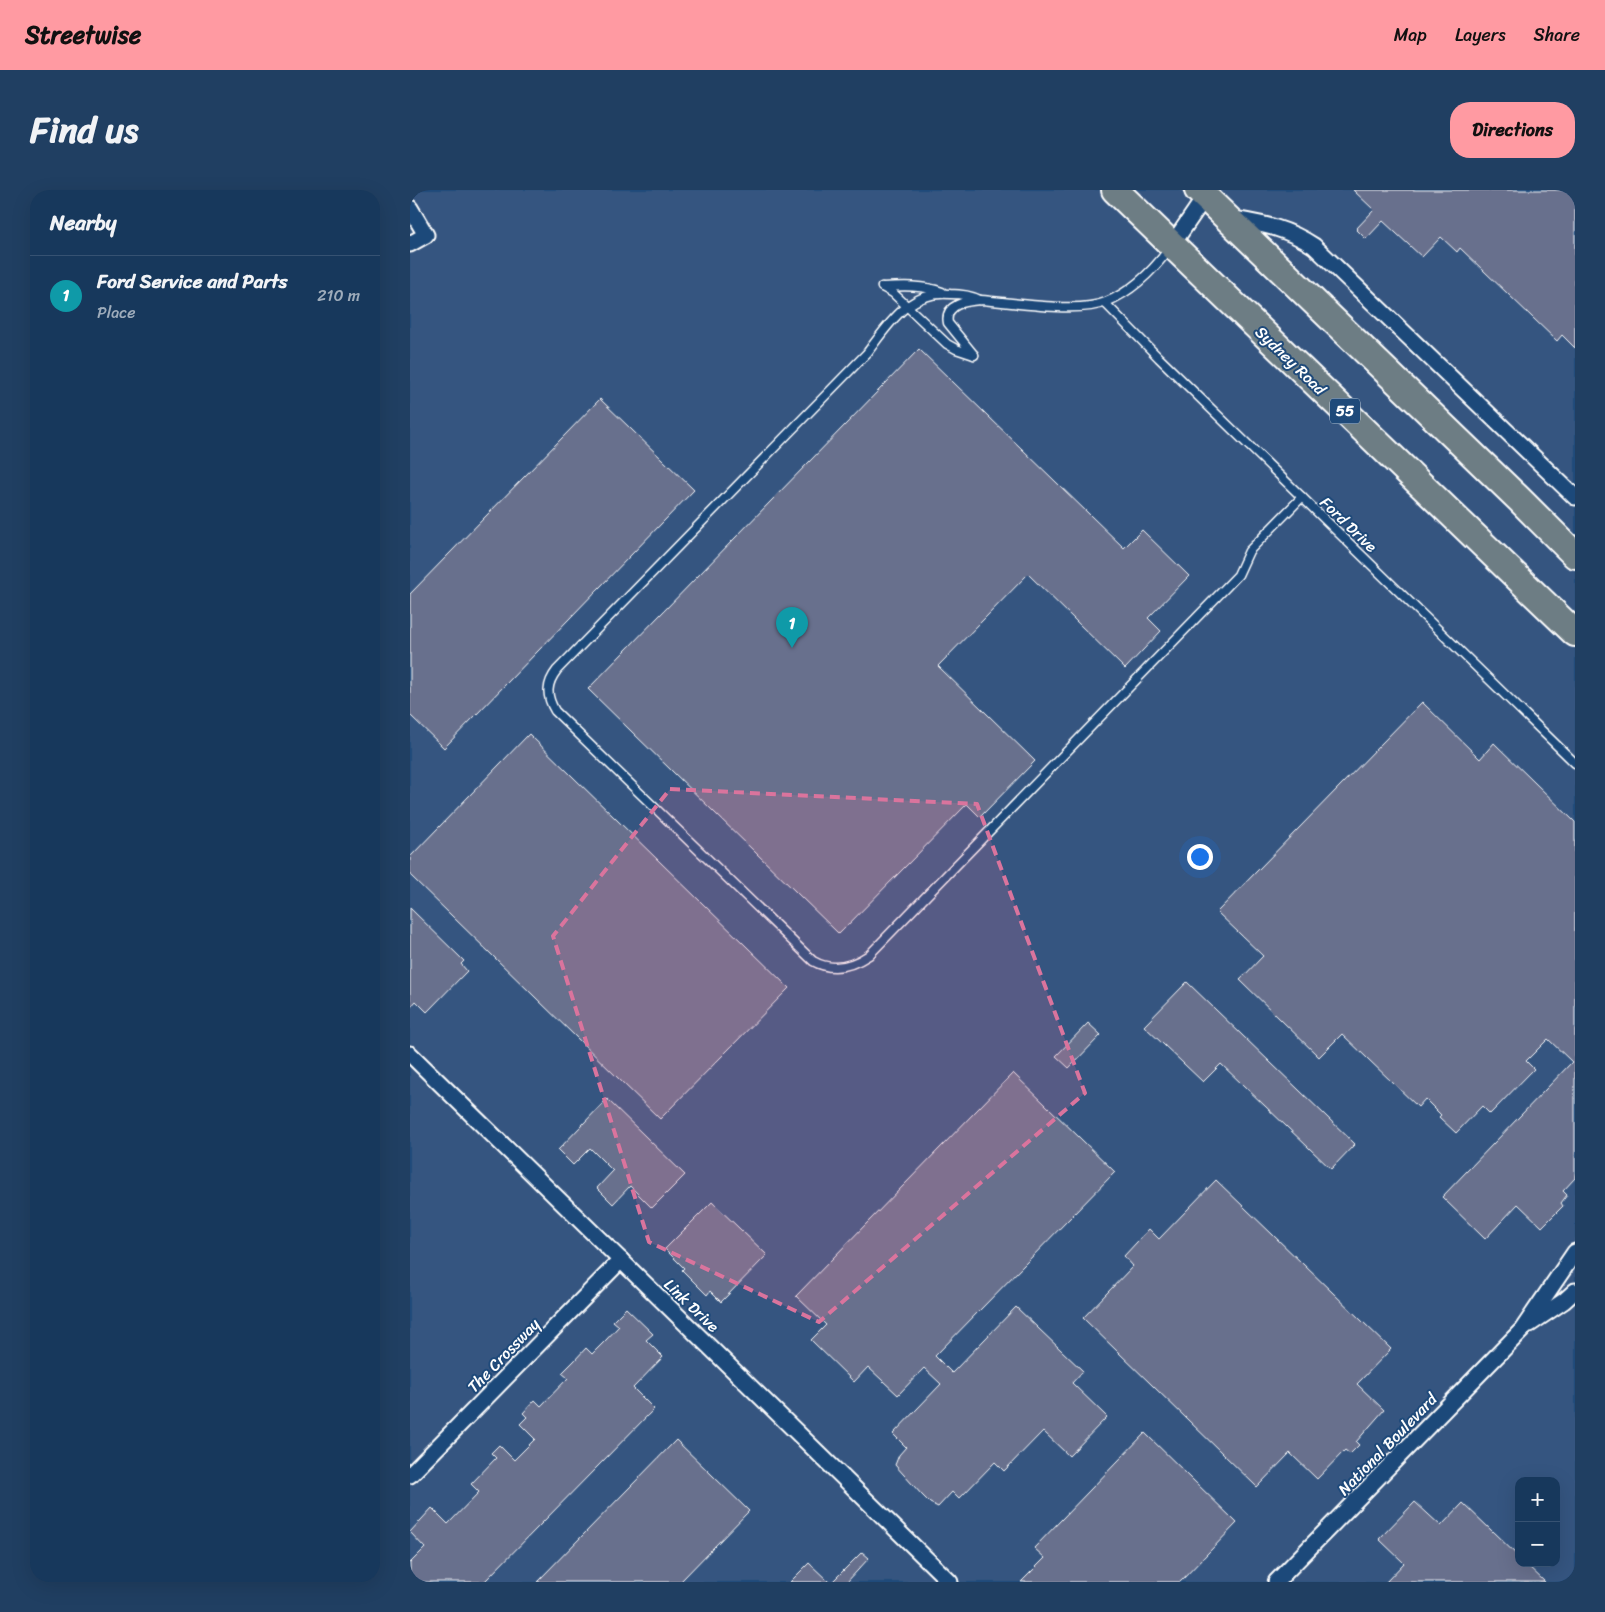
<!DOCTYPE html>
<html lang="en">
<head>
<meta charset="utf-8">
<style>
	:root { --surface:#17385c; --page:#203f62; --text:#f1f3f6; --muted:#9eacbb; --line:#365272; --accent:#ff9aa2 }
	body { margin:0; font-family:Sriracha,sans-serif; background:var(--page); color:var(--text) }
	.controls { position:absolute; right:15px; bottom:15px; display:grid; overflow:hidden; border-radius:10px; box-shadow:0 5px 20px #0002 }
	.controls button { width:45px; height:45px; display:grid; place-items:center; padding:0; border:0; border-bottom:1px solid var(--line); background:var(--surface); color:var(--text); font:25px sans-serif }
	.you { position:absolute; left:789px; top:666px; width:18px; height:18px; margin:-12px; border:4px solid #fff; border-radius:50%; background:#1a73e8; box-shadow:0 0 0 8px #1a73e833 }
	.badge { display:grid; place-items:center; width:32px; height:32px; border-radius:50%; background:var(--accent); color:#fff; font-size:16px; font-weight:700 }
	.pin { position:absolute; translate:-50% -41px; filter:drop-shadow(0 1px 2px #0008) }
	.pin::after { content:''; position:absolute; top:26px; width:18px; height:15px; background:inherit; clip-path:polygon(0 0,100% 0,50% 100%) }
	.list { margin:0; padding:0; list-style:none }
	h2 { display:flex; justify-content:space-between; align-items:center; height:65px; margin:0; padding:0 20px; font-size:21px }
	h2 small { font-size:16px; font-weight:400; color:var(--muted) }
	.list li { display:grid; grid-template-columns:32px 1fr auto; gap:15px; align-items:center; box-sizing:border-box; height:80px; padding:0 20px; border-top:1px solid var(--line) }
	.list b { display:block; font-size:19px; white-space:nowrap }
	.list p { margin:0; font-size:16px; white-space:nowrap; color:var(--muted) }
	.list em { font-size:16px; font-style:normal; color:var(--muted) }
	.map { position:relative; flex:none; width:1165px; height:1392px; overflow:hidden; border-radius:20px }
	header { display:flex; align-items:center; gap:30px; box-sizing:border-box; height:70px; padding:0 25px; background:var(--accent); color:#111 }
	header strong { font-size:24px }
	nav { display:flex; gap:28px; margin-inline-start:auto; font-size:18px }
	.intro { display:flex; align-items:center; justify-content:space-between; box-sizing:border-box; height:120px; padding:0 30px }
	h1 { margin:0; font-size:35px }
	.button { padding:12px 22px; border-radius:20px; background:var(--accent); color:#111; font-size:18px; font-weight:700 }
	main { display:flex; gap:30px; padding:0 30px }
	aside { flex:1; background:var(--surface); border-radius:20px; box-shadow:0 5px 20px #0002 }
	.map>svg:first-child { display:block }
</style>
</head>
<body>
<header>
<strong>Streetwise</strong>
<nav><a>Map</a><a>Layers</a><a>Share</a></nav>
</header>
<div class="intro"><h1>Find us</h1><a class="button">Directions</a></div>
<main>
<aside>
<h2>Nearby<small></small></h2>
<ul class="list">
<li><span class="badge" style="background:#0f9aa8">1</span><div><b>Ford Service and Parts</b><p>Place</p></div><em>210 m</em></li>
</ul>
</aside>
<div class="map">
<svg width="1165" height="1392" viewBox="0 0 1165 1392">
	<rect width="100%" height="100%" fill="#1f4a7a"/>
	<filter id="ink" filterUnits="userSpaceOnUse"><feTurbulence type="fractalNoise" baseFrequency=".02" numOctaves="2"/><feDisplacementMap in="SourceGraphic" scale="10" xChannelSelector="R" yChannelSelector="G"/><feConvolveMatrix kernelMatrix="1 2 1 2 8 2 1 2 1" color-interpolation-filters="sRGB"/></filter>
	<g filter="url(#ink)">
		<path fill="#355580" fill-rule="evenodd" d="M 0,0 L 1165,0 L 1165,1392 L 0,1392 ZM 1109,1291 L 1146,1291 L 1146,1373 L 1109,1373 Z"/>
		<g fill="#686f8d" stroke="#fff">
			<path d="M 943,0 L 1165,0 L 1165,158 L 1152,145 L 1147,151 L 1050,58 L 1047,62 L 1031,47 L 1012,67 L 973,31 L 956,49 L 946,39 L 964,20 Z"/>
			<path d="M 509,159 L 714,358 L 732,340 L 779,386 L 738,428 L 751,441 L 715,479 L 618,384 L 528,476 L 625,571 L 570,627 L 557,614 L 429,744 L 178,499 Z"/>
			<path d="M 190,209 L 284,300 L 34,558 L 0,525 L 0,404 Z"/>
			<path d="M 1012,512 L 1070,569 L 1084,553 L 1165,632 L 1165,988 L 1153,1001 L 1157,1005 L 1151,1013 L 1153,1016 L 1132,1037 L 1108,1014 L 1075,1049 L 1032,1007 L 1162,872 L 1138,849 L 1116,871 L 1124,879 L 1080,924 L 1072,916 L 1046,943 L 1029,927 L 1031,925 L 1015,909 L 1008,917 L 932,844 L 909,867 L 830,790 L 853,766 L 807,722 Z"/>
			<path d="M 119,544 L 379,798 L 250,929 L 0,685 L 0,667 Z"/>
			<path d="M 0,718 L 54,771 L 51,774 L 57,781 L 17,822 L 6,811 L 0,818 Z"/>
			<path d="M 777,792 L 945,954 L 921,979 L 811,874 L 793,892 L 734,836 Z"/>
			<path d="M 678,833 L 691,845 L 659,878 L 646,866 Z"/>
			<path d="M 603,883 L 705,982 L 525,1166 L 542,1183 L 606,1117 L 673,1181 L 662,1193 L 697,1227 L 659,1266 L 633,1241 L 594,1281 L 585,1272 L 549,1309 L 542,1302 L 528,1317 L 520,1313 L 512,1305 L 485,1275 L 489,1265 L 496,1257 L 483,1244 L 531,1194 L 514,1178 L 488,1205 L 458,1177 L 444,1192 L 401,1150 L 416,1135 L 386,1106 Z"/>
			<path d="M 197,909 L 275,985 L 242,1018 L 220,996 L 203,1014 L 187,998 L 203,981 L 180,958 L 163,975 L 148,960 Z"/>
			<path d="M 806,990 L 981,1159 L 947,1194 L 974,1220 L 946,1252 L 949,1255 L 940,1264 L 935,1260 L 907,1289 L 880,1263 L 847,1297 L 673,1128 L 723,1076 L 714,1066 L 739,1039 L 749,1049 Z"/>
			<path d="M 302,1012 L 357,1065 L 311,1112 L 300,1101 L 297,1105 L 272,1080 L 274,1078 L 255,1059 Z"/>
			<path d="M 216,1118 L 243,1144 L 236,1150 L 253,1167 L 223,1198 L 244,1219 L 74,1392 L 0,1392 L 0,1373 L 15,1358 L 0,1342 L 22,1318 L 38,1334 L 69,1302 L 61,1294 L 86,1268 L 81,1263 L 89,1255 L 104,1270 L 125,1249 L 110,1234 L 117,1227 L 113,1223 L 125,1210 L 131,1216 L 158,1188 L 152,1183 L 164,1171 L 176,1158 L 182,1164 L 196,1150 L 209,1136 L 203,1131 Z"/>
			<path d="M 735,1243 L 827,1333 L 770,1392 L 611,1392 L 635,1368 L 624,1358 Z"/>
			<path d="M 266,1250 L 339,1321 L 270,1392 L 127,1392 Z"/>
			<path d="M 1005,1312 L 1031,1336 L 1053,1313 L 1109,1367 L 1109,1373 L 1115,1373 L 1135,1392 L 976,1392 L 994,1373 L 969,1349 Z"/>
			<path d="M 452,1362 L 459,1368 L 437,1392 L 422,1392 Z"/>
			<path d="M 399,1373 L 419,1392 L 380,1392 Z"/>
		</g>
		<g fill="none" stroke-linecap="round" stroke-linejoin="round">
			<g stroke="#fff" stroke-width="11">
				<g id="service">
					<path d="M 472,97 L 483,103 L 537,154 L 546,159 L 564,165"/>
					<path d="M 472,97 C 493,96 513,95 532,102"/>
					<path d="M 570,110 C 560,105 551,104 540,104 C 499,100 478,135 457,163 L 147,480 C 136,494 136,506 145,521 L 403,771 C 422,782 441,777 459,765 L 828,385 L 839,361 L 892,307"/>
					<path d="M 695,113 L 749,168 L 1165,573"/>
					<path d="M 564,165 L 538,133 C 534,114 557,111 570,110 C 603,112 668,124 696,112 C 723,101 742,82 759,59"/>
				</g>
			</g>
			<g stroke="#fff" stroke-width="19">
				<g id="minor">
					<path d="M 0,18 L 16,45 L 0,54"/>
					<path d="M 819,28 C 852,34 875,37 904,56 L 1165,307"/>
					<path d="M 762,55 L 799,1"/>
					<path d="M 0,864 L 540,1392"/>
					<path d="M 1120,1134 L 1154,1111 L 1165,1101"/>
					<path d="M 0,1285 L 211,1070"/>
					<path d="M 866,1392 L 1112,1140 L 1165,1062"/>
				</g>
			</g>
			<g stroke="#fff" stroke-width="30">
				<g id="trunk">
					<path d="M 705,0 L 1165,443"/>
					<path d="M 788,0 L 1110,310 L 1165,365"/>
				</g>
			</g>
			<use href="#service" stroke="#1f4a7a" stroke-width="8"/>
			<use href="#minor" stroke="#1f4a7a" stroke-width="15"/>
			<use href="#trunk" stroke="#6d7d84" stroke-width="26"/>
		</g>
	</g>
	<path fill="#da749d" fill-opacity="0.2" stroke="#da749d" stroke-width="4" stroke-dasharray="10 6" stroke-linejoin="round" d="M 260,599 L 567,614 L 675,903 L 409,1132 L 239,1052 L 143,746 Z"/>
	<g text-anchor="middle" stroke-width="4" stroke-linejoin="round" paint-order="stroke">
		<rect fill="#1f4a7a" stroke="#bcc9d7" stroke-width="1" x="920" y="208.5" width="30" height="25" rx="4"/>
		<g font-size="15" font-weight="bold" fill="#fff">
			<text x="935" y="226">55</text>
		</g>
		<g font-size="16" fill="#fff" stroke="#1f4a7a">
			<text transform="translate(881 170) rotate(44)" y="6">Sydney Road</text>
			<text transform="translate(939 334) rotate(44)" y="6">Ford Drive</text>
			<text transform="translate(282 1115) rotate(44)" y="6">Link Drive</text>
			<text transform="translate(93 1165) rotate(-46)" y="6">The Crossway</text>
			<text transform="translate(977 1254) rotate(-46)" y="6">National Boulevard</text>
		</g>
	</g>
</svg>
<div class="controls">
<button>+</button>
<button>−</button>
</div>
<div class="you"></div>
<div class="pin badge" style="left:382px;top:458px;background:#0f9aa8">1</div>
</div>
</main>
</body>
</html>
